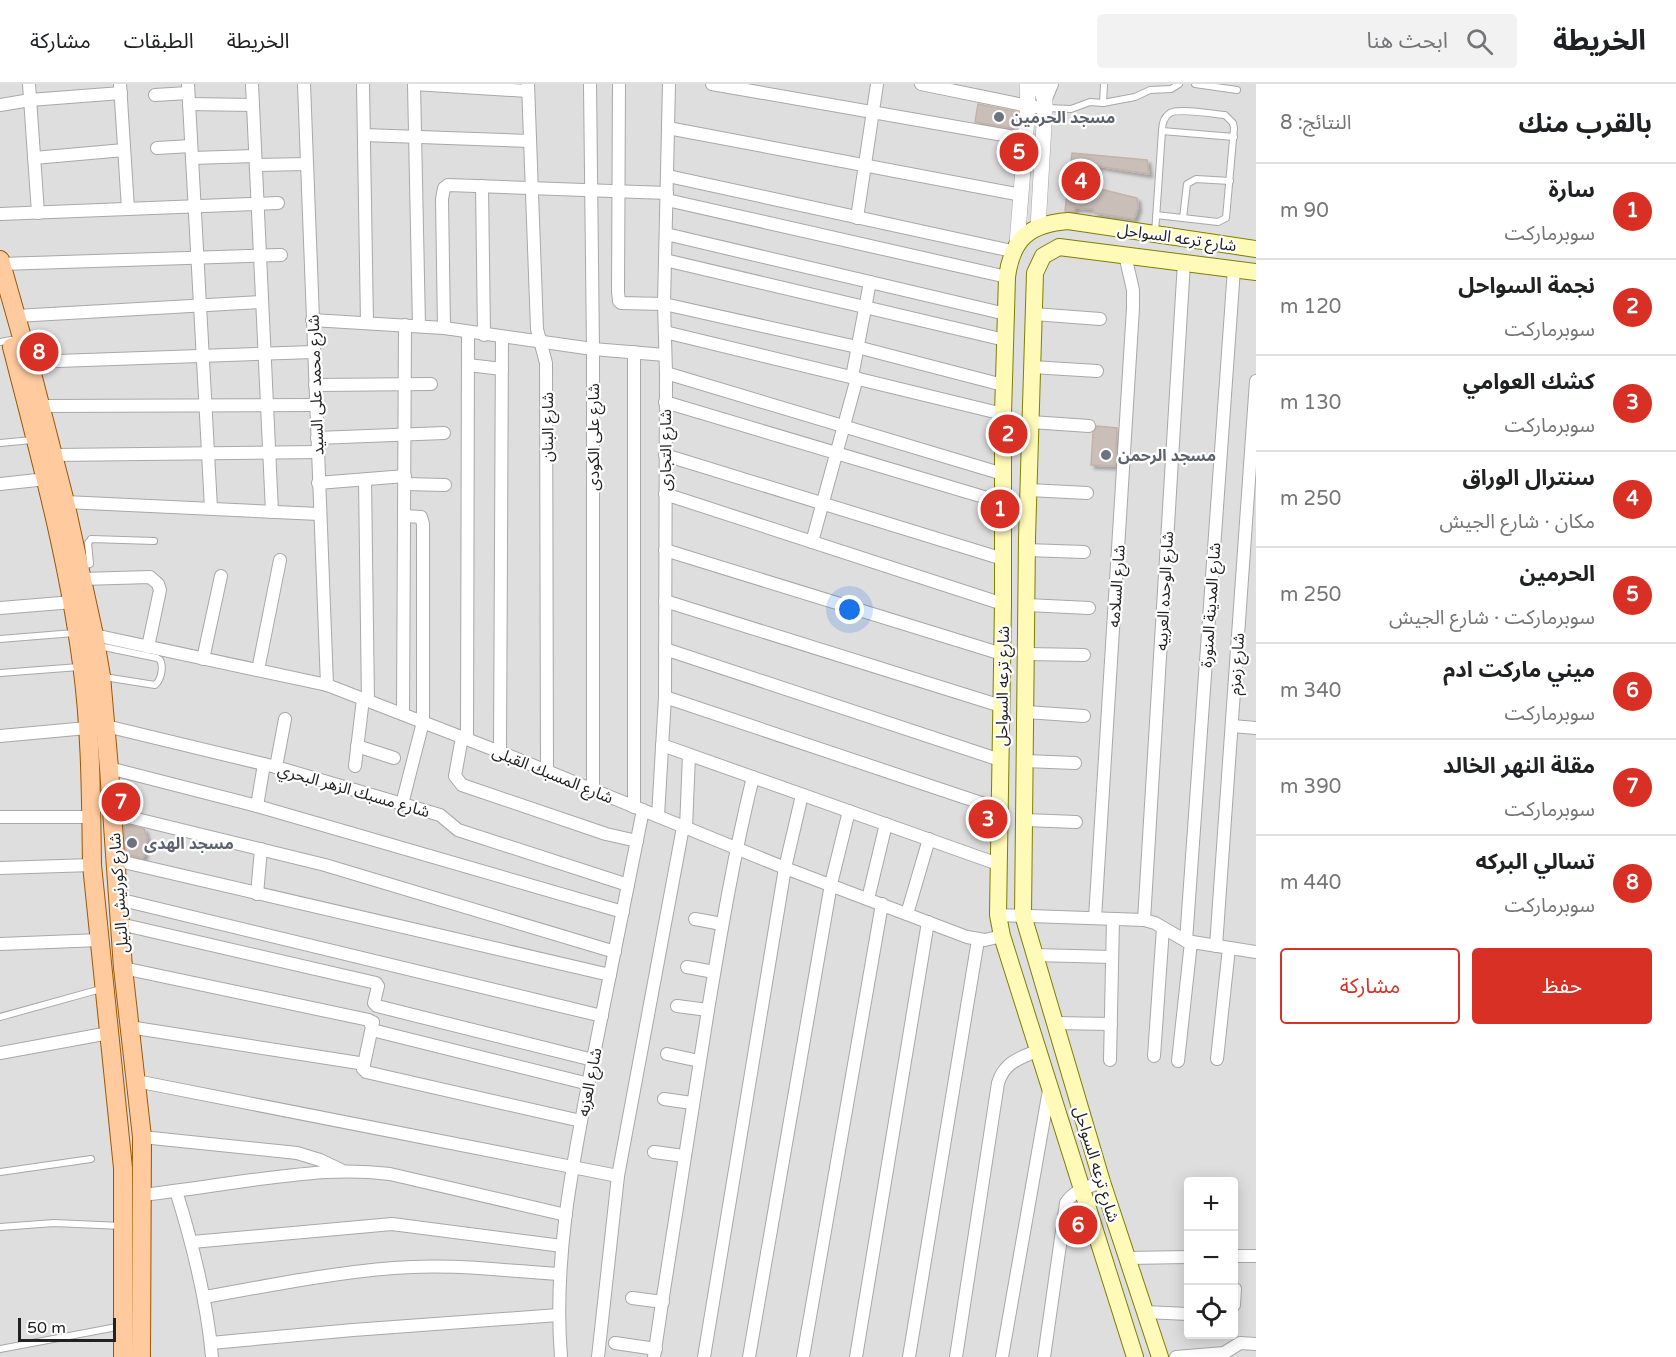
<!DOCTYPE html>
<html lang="ar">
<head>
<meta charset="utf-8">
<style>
	:root { --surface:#fff; --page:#f2f2f2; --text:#202124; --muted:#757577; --line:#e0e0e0; --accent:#d93025 }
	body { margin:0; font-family:"Varela Round","Noto Sans Arabic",sans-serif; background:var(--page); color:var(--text); direction:rtl }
	.controls { position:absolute; right:18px; bottom:18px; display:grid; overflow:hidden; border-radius:6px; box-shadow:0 3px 15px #0003 }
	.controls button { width:54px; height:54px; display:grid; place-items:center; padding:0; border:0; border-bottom:2px solid var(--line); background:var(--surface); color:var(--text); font:30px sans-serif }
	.scale { position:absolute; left:18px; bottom:15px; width:98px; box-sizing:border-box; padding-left:6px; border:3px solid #212121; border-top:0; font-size:16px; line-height:21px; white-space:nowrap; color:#212121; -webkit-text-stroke:4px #fff; paint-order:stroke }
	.you { position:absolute; left:850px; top:526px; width:21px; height:21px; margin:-15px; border:4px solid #fff; border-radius:50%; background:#1a73e8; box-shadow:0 0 0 9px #1a73e833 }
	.badge { display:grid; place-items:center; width:39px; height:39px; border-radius:50%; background:var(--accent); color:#fff; font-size:20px; font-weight:700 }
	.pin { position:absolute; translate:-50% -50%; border:3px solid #fff; box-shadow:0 2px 6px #0006 }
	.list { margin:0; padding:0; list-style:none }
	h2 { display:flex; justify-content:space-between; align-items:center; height:78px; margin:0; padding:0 24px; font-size:26px }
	h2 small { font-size:20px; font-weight:400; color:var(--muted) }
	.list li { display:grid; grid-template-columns:39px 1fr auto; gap:18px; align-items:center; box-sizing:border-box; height:96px; padding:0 24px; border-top:2px solid var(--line) }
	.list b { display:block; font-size:22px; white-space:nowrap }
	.list p { margin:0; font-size:20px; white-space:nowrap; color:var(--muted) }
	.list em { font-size:20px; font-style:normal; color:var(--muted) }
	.actions { display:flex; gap:12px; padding:18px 24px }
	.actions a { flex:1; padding:14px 0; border:2px solid var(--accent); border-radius:6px; text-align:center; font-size:21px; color:var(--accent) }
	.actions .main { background:var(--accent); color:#fff }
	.icon { flex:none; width:33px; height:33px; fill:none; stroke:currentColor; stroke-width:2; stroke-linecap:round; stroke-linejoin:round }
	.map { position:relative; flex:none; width:1256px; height:1273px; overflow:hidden; direction:ltr }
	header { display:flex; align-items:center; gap:36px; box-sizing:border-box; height:84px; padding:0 30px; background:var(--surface); border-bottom:2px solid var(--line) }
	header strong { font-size:28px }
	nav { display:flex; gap:33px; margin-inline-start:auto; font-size:21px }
	.search { width:420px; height:54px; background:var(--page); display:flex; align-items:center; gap:15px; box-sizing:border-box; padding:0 21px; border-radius:6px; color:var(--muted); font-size:22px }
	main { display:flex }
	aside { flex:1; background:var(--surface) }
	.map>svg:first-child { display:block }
</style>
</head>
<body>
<header>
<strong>الخريطة</strong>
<div class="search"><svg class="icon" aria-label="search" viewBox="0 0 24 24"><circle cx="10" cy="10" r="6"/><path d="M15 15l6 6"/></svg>ابحث هنا</div>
<nav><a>الخريطة</a><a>الطبقات</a><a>مشاركة</a></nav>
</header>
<main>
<aside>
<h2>بالقرب منك<small>النتائج: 8</small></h2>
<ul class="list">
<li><span class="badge">1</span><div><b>سارة</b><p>سوبرماركت</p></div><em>90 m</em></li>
<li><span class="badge">2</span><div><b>نجمة السواحل</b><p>سوبرماركت</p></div><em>120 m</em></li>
<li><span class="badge">3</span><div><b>كشك العوامي</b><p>سوبرماركت</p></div><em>130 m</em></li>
<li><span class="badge">4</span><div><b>سنترال الوراق</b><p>مكان · شارع الجيش</p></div><em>250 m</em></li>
<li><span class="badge">5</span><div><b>الحرمين</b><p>سوبرماركت · شارع الجيش</p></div><em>250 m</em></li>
<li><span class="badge">6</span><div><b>ميني ماركت ادم</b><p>سوبرماركت</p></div><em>340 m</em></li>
<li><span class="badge">7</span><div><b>مقلة النهر الخالد</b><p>سوبرماركت</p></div><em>390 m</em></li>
<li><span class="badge">8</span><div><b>تسالي البركه</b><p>سوبرماركت</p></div><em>440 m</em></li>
</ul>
<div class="actions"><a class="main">حفظ</a><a>مشاركة</a></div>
</aside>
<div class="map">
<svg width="1256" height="1273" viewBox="0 0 1256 1273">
	<defs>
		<filter id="shadow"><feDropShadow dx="3.5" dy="3.5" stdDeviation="1.5" flood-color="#0004"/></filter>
	</defs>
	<rect width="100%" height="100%" fill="#f2ede7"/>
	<path fill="#dfdede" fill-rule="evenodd" d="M 0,0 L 1256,0 L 1256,1273 L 0,1273 ZM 1188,1098 L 1234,1098 L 1234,1250 L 1188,1250 Z"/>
	<g fill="#cabeb9" stroke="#c5b1a7" stroke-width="1.5" filter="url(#shadow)">
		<path d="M 978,20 L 1018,28 L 1016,45 L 975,38 Z"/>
		<path d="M 1072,69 L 1147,76 L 1149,90 L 1098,82 L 1092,103 L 1137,114 L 1138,124 L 1134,135 L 1095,129 L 1093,125 L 1075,124 L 1074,127 L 1065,127 Z"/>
		<path d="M 1097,342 L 1117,344 L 1115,382 L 1091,381 L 1093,349 Z"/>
		<path d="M 124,740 L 144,745 L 147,754 L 144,772 L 142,774 L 126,770 Z"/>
	</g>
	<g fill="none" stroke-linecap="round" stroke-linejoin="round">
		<g stroke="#a8a8a8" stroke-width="8">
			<g id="service">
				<path d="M 1195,0 L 1237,6"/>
				<path d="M 1103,19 L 1104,0"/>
				<path d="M 1047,24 L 1071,25 L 1090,18 L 1103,19 L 1135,13 L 1150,6 L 1171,5 L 1179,0"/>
				<path d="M 1162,47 L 1234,53"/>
				<path d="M 1183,134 L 1187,100 L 1196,95 L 1230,97"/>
				<path d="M 1155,149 L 1162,47 C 1162,40 1164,33 1170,29 C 1179,24 1214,30 1225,31 L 1233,39 L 1234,44 L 1226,134 L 1218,138 L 1156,131"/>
				<path d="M 0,258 L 11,256"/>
				<path d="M 0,359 L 32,356"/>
				<path d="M 82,482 L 90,480 L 88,459 L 91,455 L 154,457"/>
				<path d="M 0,555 L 74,549"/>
				<path d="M 99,562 L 157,574 L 160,576 C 164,583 161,596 155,601 L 104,593"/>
				<path d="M 0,589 L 79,583"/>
				<path d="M 0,933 L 101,905"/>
				<path d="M 0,1088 L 91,1075"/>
				<path d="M 0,1143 L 54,1139 L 122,1142"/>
				<path d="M 0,1265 L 122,1242"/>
			</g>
		</g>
		<g stroke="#a8a8a8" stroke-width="14">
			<g id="minor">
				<path d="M 29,0 L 38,129"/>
				<path d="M 120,0 L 128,125"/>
				<path d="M 188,0 L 211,424"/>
				<path d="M 252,0 L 272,428"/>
				<path d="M 304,0 L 327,601"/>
				<path d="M 363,0 L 367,239"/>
				<path d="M 414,0 L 419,242"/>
				<path d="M 414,0 L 528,7"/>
				<path d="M 528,0 L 537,245 L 546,279 L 547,687"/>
				<path d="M 590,0 L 593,265 L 593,706"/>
				<path d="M 619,0 L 618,208 L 619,217 L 621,219 L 664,220 L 857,263 L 1003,301"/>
				<path d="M 712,0 L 1026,55"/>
				<path d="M 921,0 L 1028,22 L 1045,24"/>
				<path d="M 155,11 L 188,9"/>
				<path d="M 1045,17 L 1052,0"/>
				<path d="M 189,20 L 253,21"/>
				<path d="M 0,21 L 30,16 L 121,9"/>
				<path d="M 668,44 L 1021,111"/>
				<path d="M 364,51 L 530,57"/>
				<path d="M 157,64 L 191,62"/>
				<path d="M 34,74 L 124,66"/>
				<path d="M 192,74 L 255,72"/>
				<path d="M 256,81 L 307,80"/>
				<path d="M 668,92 L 1012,167"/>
				<path d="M 482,102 L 484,251"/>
				<path d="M 667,116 L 1007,193"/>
				<path d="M 0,130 L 278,119"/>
				<path d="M 857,134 L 877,0"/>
				<path d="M 666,150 L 1006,230"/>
				<path d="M 665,176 L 1005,256"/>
				<path d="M 1,180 L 281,171"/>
				<path d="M 1034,230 L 1100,235"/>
				<path d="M 16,232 L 262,218"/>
				<path d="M 312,236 L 444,244 L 593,265 L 665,271"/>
				<path d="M 444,244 L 442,115 L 444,104 L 448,101 L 667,109"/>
				<path d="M 665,248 L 1003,330"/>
				<path d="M 634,268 L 634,723"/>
				<path d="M 29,278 L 314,268"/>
				<path d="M 468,281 L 502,285"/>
				<path d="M 1032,283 L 1097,287"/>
				<path d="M 666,289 L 1003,390"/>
				<path d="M 852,293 L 870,198"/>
				<path d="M 315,301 L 431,300"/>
				<path d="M 665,318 L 1004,419"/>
				<path d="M 41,322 L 315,321"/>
				<path d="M 1031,338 L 1089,342"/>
				<path d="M 317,354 L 444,349"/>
				<path d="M 54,371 L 317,368"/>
				<path d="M 665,371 L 1003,475"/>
				<path d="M 365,396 L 368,617"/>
				<path d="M 318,399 L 405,392"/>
				<path d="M 0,400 L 46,395"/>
				<path d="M 405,400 L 445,401"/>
				<path d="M 1029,406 L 1087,409"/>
				<path d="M 665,410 L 1003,520"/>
				<path d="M 65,418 L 319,430"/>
				<path d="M 812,458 L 857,294"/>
				<path d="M 665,466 L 1002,570"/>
				<path d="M 1027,466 L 1084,468"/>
				<path d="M 81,495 L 150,493 L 158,500 L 160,506 L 148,563"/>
				<path d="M 665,517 L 1001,622"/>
				<path d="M 1027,521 L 1089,524"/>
				<path d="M 0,524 L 73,518"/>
				<path d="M 94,551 L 327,601 L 500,668 L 785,784 L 967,853 L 985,856 L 1002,852"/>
				<path d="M 665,565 L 1000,676"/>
				<path d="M 1027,570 L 1084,571"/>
				<path d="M 203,575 L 221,492"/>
				<path d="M 258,586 L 280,476"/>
				<path d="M 665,613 L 999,725"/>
				<path d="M 1026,628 L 1084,632"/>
				<path d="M 403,630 L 405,241"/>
				<path d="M 106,642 L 276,683 L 440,731 L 458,746 L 628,801"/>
				<path d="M 1232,642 L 1256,644"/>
				<path d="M 0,652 L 87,644"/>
				<path d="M 462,653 L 455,692 L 462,701 L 606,750 L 637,757"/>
				<path d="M 467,655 L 468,248"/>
				<path d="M 662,661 L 998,780"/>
				<path d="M 357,662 L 394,674"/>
				<path d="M 500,668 L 502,253"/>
				<path d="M 1025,677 L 1075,679"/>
				<path d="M 355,682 L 363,615"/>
				<path d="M 276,683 L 285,635"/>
				<path d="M 109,684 L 257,722 L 623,828"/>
				<path d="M 402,720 L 423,638 L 423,440 L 421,433 L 405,432"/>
				<path d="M 257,722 L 264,680"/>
				<path d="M 112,729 L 325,781 L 615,868"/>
				<path d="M 658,732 L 665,613 L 666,289 L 664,220 L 669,0"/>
				<path d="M 0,733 L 91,733"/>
				<path d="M 1025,736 L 1076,738"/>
				<path d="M 686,744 L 689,671"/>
				<path d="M 115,776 L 610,891"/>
				<path d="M 0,784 L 92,781"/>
				<path d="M 257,810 L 261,765"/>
				<path d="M 118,815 L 602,932"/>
				<path d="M 868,815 L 886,740"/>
				<path d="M 907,830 L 929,755"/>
				<path d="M 998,831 L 1144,836 L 1155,839 L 1186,857 L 1256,868"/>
				<path d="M 1095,834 L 1133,224 L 1133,206 L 1125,171"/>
				<path d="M 695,835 L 722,840"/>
				<path d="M 1144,836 L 1184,178"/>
				<path d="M 120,840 L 376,899 L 378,902 L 374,919 L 377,922 L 593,976"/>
				<path d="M 1186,857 L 1234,185"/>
				<path d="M 0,860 L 100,856"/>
				<path d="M 1216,862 L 1256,297"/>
				<path d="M 1034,871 L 1112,873"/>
				<path d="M 687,883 L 714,888"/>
				<path d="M 123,884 L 369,936 L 373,945 L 376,947 L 589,1000"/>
				<path d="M 677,922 L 708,926"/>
				<path d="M 1054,939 L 1111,940"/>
				<path d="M 129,943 L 359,979 L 362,981 L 366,988 L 581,1037"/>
				<path d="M 0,969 L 109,949"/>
				<path d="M 667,970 L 699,977"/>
				<path d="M 1154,972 L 1163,844"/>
				<path d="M 1217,975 L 1229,864"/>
				<path d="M 1110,976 L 1113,835"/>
				<path d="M 1178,977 L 1191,858"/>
				<path d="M 363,985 L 373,938"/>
				<path d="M 136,997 L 618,1092"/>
				<path d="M 664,1015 L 692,1019"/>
				<path d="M 142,1053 L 297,1069 L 320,1076 L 341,1086"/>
				<path d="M 654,1068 L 684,1072"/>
				<path d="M 176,1107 C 193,1161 207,1216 212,1273"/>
				<path d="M 142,1111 C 178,1107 215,1101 252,1096 C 301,1090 339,1084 390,1090 L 566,1131"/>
				<path d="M 192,1158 L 392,1140 L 562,1162"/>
				<path d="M 1234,1172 L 1256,1172"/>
				<path d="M 1127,1174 L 1188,1173"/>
				<path d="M 204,1213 C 267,1202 330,1189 394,1184 C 449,1179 505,1187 559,1190"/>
				<path d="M 632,1214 L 663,1218"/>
				<path d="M 1234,1221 L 1235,1205"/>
				<path d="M 1145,1228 L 1188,1230"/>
				<path d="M 211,1259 L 353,1246 L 558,1231"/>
				<path d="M 615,1259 L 656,1265"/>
				<path d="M 561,1273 C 553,1173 573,1078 592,980 C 609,896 626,811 643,726"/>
				<path d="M 598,1273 L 618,1092 L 683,743"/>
				<path d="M 654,1273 C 671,1157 689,1041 708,926 C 721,848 734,770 753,693"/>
				<path d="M 704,1273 L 785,784 L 802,711"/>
				<path d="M 749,1273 L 831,800 L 849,727"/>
				<path d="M 803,1273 L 882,820"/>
				<path d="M 856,1273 L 928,838"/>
				<path d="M 909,1273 L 978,856"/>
				<path d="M 956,1273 L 998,999 C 1004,979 1019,974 1037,967"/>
				<path d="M 1002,1273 L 1049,1006"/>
				<path d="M 1044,1273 L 1066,1119 C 1074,1106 1088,1103 1102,1098"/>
				<path d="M 1176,1273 L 1224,1269 L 1240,1259 L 1256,1260"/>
			</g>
		</g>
		<g stroke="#a8a8a8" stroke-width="16">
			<g id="tertiary">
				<path d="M 1038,143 L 1045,24 L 1045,17 L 1039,0"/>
				<path d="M 1017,160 L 1028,22 L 1027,0"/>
			</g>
		</g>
		<g stroke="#7f7f00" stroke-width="18">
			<g id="secondary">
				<path d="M 1135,1273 L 1002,852 L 998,831 L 1003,520 L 1003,330 L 1007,193 C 1012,155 1029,140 1068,137 L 1256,165"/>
				<path d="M 1160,1273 L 1102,1098 L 1023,831 L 1027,454 L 1035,189 L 1043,172 L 1059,163 L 1256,188"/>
			</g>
		</g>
		<g stroke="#9d5700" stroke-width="20">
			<g id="primary">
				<path d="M 0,176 L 29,278 L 65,418 L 94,551 L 101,592 L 109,684 L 123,884 L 142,1053 L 141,1273"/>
				<path d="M 12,263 C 39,368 68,473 82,580 C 91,646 91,715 92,781 L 123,1084 L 123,1273"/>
			</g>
		</g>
		<use href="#service" stroke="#fff" stroke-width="6"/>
		<use href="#minor" stroke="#fff" stroke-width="12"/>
		<use href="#tertiary" stroke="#fff" stroke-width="15"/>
		<use href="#secondary" stroke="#fffab8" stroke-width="16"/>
		<use href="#primary" stroke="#ffca9e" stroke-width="18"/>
	</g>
	<g fill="#6b7280" stroke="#fff" stroke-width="2">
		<circle cx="999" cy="33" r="6"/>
		<circle cx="1106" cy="371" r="6"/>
		<circle cx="132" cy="759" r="6"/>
	</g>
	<g text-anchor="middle" stroke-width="4.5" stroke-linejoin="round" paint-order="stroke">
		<g font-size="16" font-weight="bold" fill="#5b616d" stroke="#fff" text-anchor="start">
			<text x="1011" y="39">مسجد الحرمين</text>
			<text x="1118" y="377">مسجد الرحمن</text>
			<text x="144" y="765">مسجد الهدى</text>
		</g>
		<g font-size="16" fill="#212121" stroke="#fff">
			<text transform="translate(1177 153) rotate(8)" y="6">شارع ترعه السواحل</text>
			<text transform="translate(315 301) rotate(-92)" y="6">شارع محمد على السيد</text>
			<text transform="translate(547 343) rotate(-90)" y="6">شارع البنان</text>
			<text transform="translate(593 353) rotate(-90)" y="6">شارع على الكودى</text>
			<text transform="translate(665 366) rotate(-90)" y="6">شارع التجارى</text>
			<text transform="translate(1116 502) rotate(-86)" y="6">شارع السلامه</text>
			<text transform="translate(1164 507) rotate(-87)" y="6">شارع الوحده العربيه</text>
			<text transform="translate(1210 521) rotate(-86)" y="6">شارع المدينة المنورة</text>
			<text transform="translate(1236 580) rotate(-86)" y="6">شارع زمزم</text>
			<text transform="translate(1002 602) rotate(-89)" y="6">شارع ترعه السواحل</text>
			<text transform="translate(553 690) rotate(22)" y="6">شارع المسبك القبلى</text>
			<text transform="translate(354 706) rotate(16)" y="6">شارع مسبك الزهر البحري</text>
			<text transform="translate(118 809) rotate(-94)" y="6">شارع كورنيش النيل</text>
			<text transform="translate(589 998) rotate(-79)" y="6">شارع العزبه</text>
			<text transform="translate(1097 1080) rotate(73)" y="6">شارع ترعه السواحل</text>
		</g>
	</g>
</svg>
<div class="controls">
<button>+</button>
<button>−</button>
<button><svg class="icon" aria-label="locate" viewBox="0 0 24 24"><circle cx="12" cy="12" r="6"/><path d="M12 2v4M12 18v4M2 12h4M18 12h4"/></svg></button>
</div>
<div class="scale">50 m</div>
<div class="you"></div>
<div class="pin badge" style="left:1000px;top:425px">1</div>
<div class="pin badge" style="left:1008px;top:350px">2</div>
<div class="pin badge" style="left:988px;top:735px">3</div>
<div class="pin badge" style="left:1081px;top:97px">4</div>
<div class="pin badge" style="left:1019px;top:68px">5</div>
<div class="pin badge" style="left:1078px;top:1141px">6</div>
<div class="pin badge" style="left:121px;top:718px">7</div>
<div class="pin badge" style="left:39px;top:268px">8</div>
</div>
</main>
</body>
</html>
